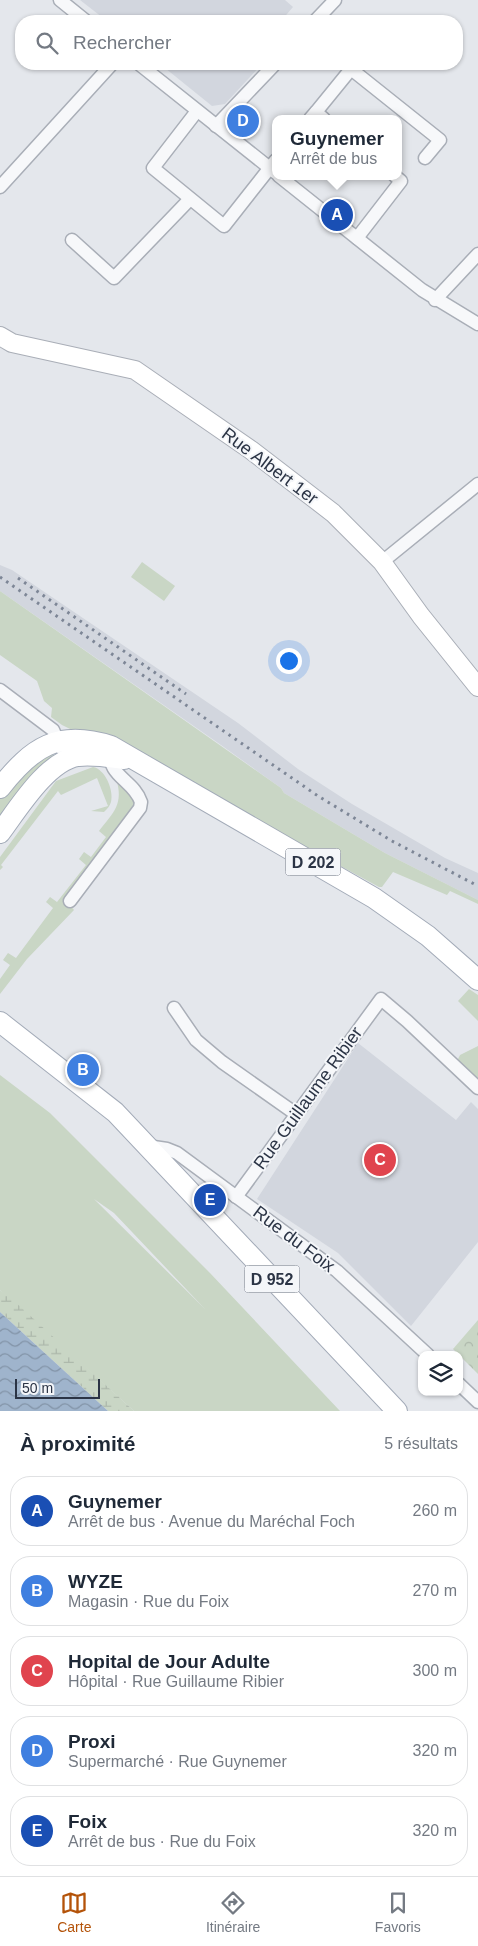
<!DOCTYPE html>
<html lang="fr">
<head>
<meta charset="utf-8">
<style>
	:root { --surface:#fff; --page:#f6f6f7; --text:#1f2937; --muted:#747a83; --line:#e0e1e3; --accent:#b45309 }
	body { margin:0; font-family:Arial,sans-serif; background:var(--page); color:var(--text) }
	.controls { position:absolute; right:15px; bottom:15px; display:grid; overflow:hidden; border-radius:10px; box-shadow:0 1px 4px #0004 }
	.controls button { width:45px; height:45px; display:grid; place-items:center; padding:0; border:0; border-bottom:1px solid var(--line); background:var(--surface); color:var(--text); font:25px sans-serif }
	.scale { position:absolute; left:15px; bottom:12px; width:85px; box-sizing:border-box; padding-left:5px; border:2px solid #2b3445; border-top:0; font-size:14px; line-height:18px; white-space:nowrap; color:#2b3445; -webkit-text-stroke:4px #f4f6f9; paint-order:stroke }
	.you { position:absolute; left:288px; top:660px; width:18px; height:18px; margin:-12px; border:4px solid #fff; border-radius:50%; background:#1a73e8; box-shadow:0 0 0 8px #1a73e833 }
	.badge { display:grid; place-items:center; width:32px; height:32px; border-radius:50%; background:var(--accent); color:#fff; font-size:16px; font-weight:700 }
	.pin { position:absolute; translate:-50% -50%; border:2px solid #fff; box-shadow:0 1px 5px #0006 }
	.popup { position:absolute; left:272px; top:115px; width:130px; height:65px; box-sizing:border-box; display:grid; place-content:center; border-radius:10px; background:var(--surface); filter:drop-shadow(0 1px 4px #0005); font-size:16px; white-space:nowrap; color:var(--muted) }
	.popup b { font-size:19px; color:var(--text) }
	.popup::after { content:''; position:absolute; left:50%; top:100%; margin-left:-10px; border:10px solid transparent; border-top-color:var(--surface) }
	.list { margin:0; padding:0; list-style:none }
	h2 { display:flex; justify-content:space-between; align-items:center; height:65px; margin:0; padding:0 20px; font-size:21px }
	h2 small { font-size:16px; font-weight:400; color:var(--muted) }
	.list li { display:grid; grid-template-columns:32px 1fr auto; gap:15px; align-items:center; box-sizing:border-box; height:70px; margin:0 10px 10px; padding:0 10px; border:1px solid var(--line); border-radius:20px }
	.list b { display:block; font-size:19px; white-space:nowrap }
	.list p { margin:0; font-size:16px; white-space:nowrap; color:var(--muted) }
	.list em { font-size:16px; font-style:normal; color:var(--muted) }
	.icon { flex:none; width:28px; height:28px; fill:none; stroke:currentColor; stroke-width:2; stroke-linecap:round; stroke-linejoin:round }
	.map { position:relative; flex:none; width:478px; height:1411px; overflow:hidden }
	.search { position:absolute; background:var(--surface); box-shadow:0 1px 4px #0004; left:15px; right:15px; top:15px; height:55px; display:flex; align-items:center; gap:12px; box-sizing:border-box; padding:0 18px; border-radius:20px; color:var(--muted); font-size:19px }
	.sheet { height:465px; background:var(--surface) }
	nav { display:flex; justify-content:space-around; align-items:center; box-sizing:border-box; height:70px; border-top:1px solid var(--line); background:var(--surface); font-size:14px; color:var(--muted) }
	nav a { display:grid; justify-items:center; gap:2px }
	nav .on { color:var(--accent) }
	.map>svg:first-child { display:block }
</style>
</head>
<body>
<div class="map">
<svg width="478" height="1411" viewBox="0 0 478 1411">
	<defs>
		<pattern id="forest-crowns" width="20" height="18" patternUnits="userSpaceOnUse" patternTransform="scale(1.25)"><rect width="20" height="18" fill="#c9d6c5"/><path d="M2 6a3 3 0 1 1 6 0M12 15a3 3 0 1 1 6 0" fill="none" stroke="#adb8ab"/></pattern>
		<pattern id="wetland-marsh" width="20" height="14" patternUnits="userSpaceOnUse" patternTransform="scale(1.25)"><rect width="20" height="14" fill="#c9d6c5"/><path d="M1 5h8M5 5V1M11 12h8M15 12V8" fill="none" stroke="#adb8ab"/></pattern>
		<pattern id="water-waves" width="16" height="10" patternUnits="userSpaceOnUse" patternTransform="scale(1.25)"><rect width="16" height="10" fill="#9fb4cc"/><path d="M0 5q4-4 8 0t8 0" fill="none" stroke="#8293a7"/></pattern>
	</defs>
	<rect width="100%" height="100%" fill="#e4e7ec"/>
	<g fill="#d2d6de">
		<path d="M 80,0 L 285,0 L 293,7 L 281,21 L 107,21 Z"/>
		<path d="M 160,64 L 262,64 L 225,104 L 212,106 Z"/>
		<path d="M 0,565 L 12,570 L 238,723 L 298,769 L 352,804 L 445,858 L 478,873 L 478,900 L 385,853 L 284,793 L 281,788 L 221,745 L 0,591 Z"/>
		<path d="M 358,1043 L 456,1120 L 471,1102 L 478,1109 L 478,1242 L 411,1326 L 338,1253 L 257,1199 Z"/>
	</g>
	<g fill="#c9d6c5" fill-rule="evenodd">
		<path d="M 142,562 L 175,586 L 164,601 L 131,577 Z"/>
		<path d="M 0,591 L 281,788 L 284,793 L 385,853 L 478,900 L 478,904 L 450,891 L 447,895 L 393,872 L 382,887 L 379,887 L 269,827 L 62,725 L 51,717 L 52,708 L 44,701 L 37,681 L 0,655 Z"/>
		<path d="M 54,752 L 53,762 L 0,828 L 0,798 L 26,766 Z"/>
		<path d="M 93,767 C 105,769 114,790 111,802 C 110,806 107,809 104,812 L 91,811 L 108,806 L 97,778 L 61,795 L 58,791 L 1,865 L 3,867 L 0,870 L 0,857 L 56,781 Z"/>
		<path d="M 116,778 L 124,784 L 136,804 L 67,901 L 74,910 L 27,959 L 0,994 L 0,979 L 10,965 L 3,960 L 8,953 L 16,958 L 53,908 L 46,902 L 50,897 L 57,902 L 86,865 L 79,859 L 84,852 L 91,857 L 106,837 L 99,831 C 114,812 124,804 116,778 Z"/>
		<path d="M 469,989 L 478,995 L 478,1021 L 458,1001 Z"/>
		<path d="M 478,1046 L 478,1080 L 462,1066 L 458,1059 L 460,1055 Z"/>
		<path d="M 0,1075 L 50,1113 L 210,1273 L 340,1411 L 134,1411 L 0,1290 ZM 94,1199 L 114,1213 L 205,1309 Z"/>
	</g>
	<path fill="url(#forest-crowns)" d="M 478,1320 L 478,1374 L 453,1349 Z"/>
	<path fill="url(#wetland-marsh)" d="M 0,1290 L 12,1299 L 134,1411 L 108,1411 L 0,1312 Z"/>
	<path fill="url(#water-waves)" d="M 0,1312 L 108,1411 L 0,1411 Z"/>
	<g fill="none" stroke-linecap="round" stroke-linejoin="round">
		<g stroke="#a9aeb7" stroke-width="15">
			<g id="street">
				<path d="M 60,0 L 86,21"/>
				<path d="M 315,21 L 335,0"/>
				<path d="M 139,64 L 276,173"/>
				<path d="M 197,111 L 153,168 L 224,226 L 276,160"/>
				<path d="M 316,112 L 351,69 L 440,140 L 425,158"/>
				<path d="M 310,119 L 316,112 L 324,119"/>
				<path d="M 216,126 L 275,64"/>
				<path d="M 279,176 L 422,290 L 478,324"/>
				<path d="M 0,187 L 112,64"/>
				<path d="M 357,238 L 401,181 L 395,176"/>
				<path d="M 72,240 L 114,278 L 190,199"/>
				<path d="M 435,300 L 478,254"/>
				<path d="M 382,562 L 478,484"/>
				<path d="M 0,690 L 53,730 L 61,748"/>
				<path d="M 70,901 L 140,808 L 141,802 C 134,780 106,776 111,750"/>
				<path d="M 174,1008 L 196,1040 L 222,1062 L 296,1114"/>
				<path d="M 147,1146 L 167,1149 L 177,1153 L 337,1271 L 428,1355"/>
				<path d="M 236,1197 L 381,999 L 407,1021 L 478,1088"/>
				<path d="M 459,1384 L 478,1402"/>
			</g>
		</g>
		<g stroke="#a9aeb7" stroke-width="20">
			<path id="secondary" d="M 0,336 L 12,343 L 135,370 L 251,450 L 333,513 L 382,562 L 421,616 L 478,687"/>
		</g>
		<g stroke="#a3abb8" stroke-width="22">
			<g id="primary">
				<path d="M 0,788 C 32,747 58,729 111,746 L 374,898 L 428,936 L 478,980"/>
				<path d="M 0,833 C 18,809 47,761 78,756 C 93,754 109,757 124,759"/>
				<path d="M 0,1022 L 115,1112 L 397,1411"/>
			</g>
		</g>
		<use href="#street" stroke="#f7f8fa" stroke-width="12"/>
		<use href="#secondary" stroke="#fff" stroke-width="18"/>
		<use href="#primary" stroke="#fff" stroke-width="20"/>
		<g stroke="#7d8696" stroke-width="3" stroke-dasharray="2.5 5" stroke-linecap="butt">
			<path d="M 0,577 L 318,796 L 392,841 L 478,886"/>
			<path d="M 18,578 L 186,694"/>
		</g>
	</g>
	<g text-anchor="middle" stroke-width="4" stroke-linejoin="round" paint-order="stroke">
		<g fill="#f4f6f9" stroke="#676e7b" stroke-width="1">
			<rect x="285.5" y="848.5" width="55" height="27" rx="4"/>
			<rect x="244.5" y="1265.5" width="55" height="27" rx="4"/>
		</g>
		<g font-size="16" font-weight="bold" fill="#2b3445">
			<text x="313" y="868">D 202</text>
			<text x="272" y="1285">D 952</text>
		</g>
		<g font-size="18" fill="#2b3445" stroke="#f4f6f9">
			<text transform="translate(270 466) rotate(37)" y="6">Rue Albert 1er</text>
			<text transform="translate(308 1098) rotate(-54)" y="6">Rue Guillaume Ribier</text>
			<text transform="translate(294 1239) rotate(37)" y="6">Rue du Foix</text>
		</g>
	</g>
</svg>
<div class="controls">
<button><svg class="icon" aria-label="layers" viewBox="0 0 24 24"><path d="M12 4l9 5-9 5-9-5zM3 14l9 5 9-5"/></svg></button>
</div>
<div class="scale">50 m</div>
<div class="you"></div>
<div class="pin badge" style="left:337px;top:215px;background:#1a4fb4">A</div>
<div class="popup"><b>Guynemer</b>Arrêt de bus</div>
<div class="pin badge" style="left:83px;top:1070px;background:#3f7fe0">B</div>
<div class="pin badge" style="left:380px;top:1160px;background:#e0444e">C</div>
<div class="pin badge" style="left:243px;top:121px;background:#3f7fe0">D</div>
<div class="pin badge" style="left:210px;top:1200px;background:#1a4fb4">E</div>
<div class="search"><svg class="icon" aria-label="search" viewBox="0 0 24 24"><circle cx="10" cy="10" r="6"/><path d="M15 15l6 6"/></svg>Rechercher</div>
</div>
<section class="sheet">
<h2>À proximité<small>5 résultats</small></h2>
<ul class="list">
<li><span class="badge" style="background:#1a4fb4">A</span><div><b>Guynemer</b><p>Arrêt de bus · Avenue du Maréchal Foch</p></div><em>260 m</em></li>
<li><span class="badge" style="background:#3f7fe0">B</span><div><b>WYZE</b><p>Magasin · Rue du Foix</p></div><em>270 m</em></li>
<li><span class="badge" style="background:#e0444e">C</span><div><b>Hopital de Jour Adulte</b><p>Hôpital · Rue Guillaume Ribier</p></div><em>300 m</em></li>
<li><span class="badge" style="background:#3f7fe0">D</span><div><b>Proxi</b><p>Supermarché · Rue Guynemer</p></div><em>320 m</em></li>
<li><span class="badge" style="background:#1a4fb4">E</span><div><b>Foix</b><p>Arrêt de bus · Rue du Foix</p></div><em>320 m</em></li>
</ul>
</section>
<nav>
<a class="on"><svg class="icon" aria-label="map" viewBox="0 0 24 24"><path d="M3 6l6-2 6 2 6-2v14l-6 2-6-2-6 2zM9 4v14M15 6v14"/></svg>Carte</a>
<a><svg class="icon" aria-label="directions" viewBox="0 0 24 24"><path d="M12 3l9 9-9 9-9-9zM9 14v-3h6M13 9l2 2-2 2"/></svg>Itinéraire</a>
<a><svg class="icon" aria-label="saved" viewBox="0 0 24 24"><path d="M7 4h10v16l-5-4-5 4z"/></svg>Favoris</a>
</nav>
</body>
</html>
